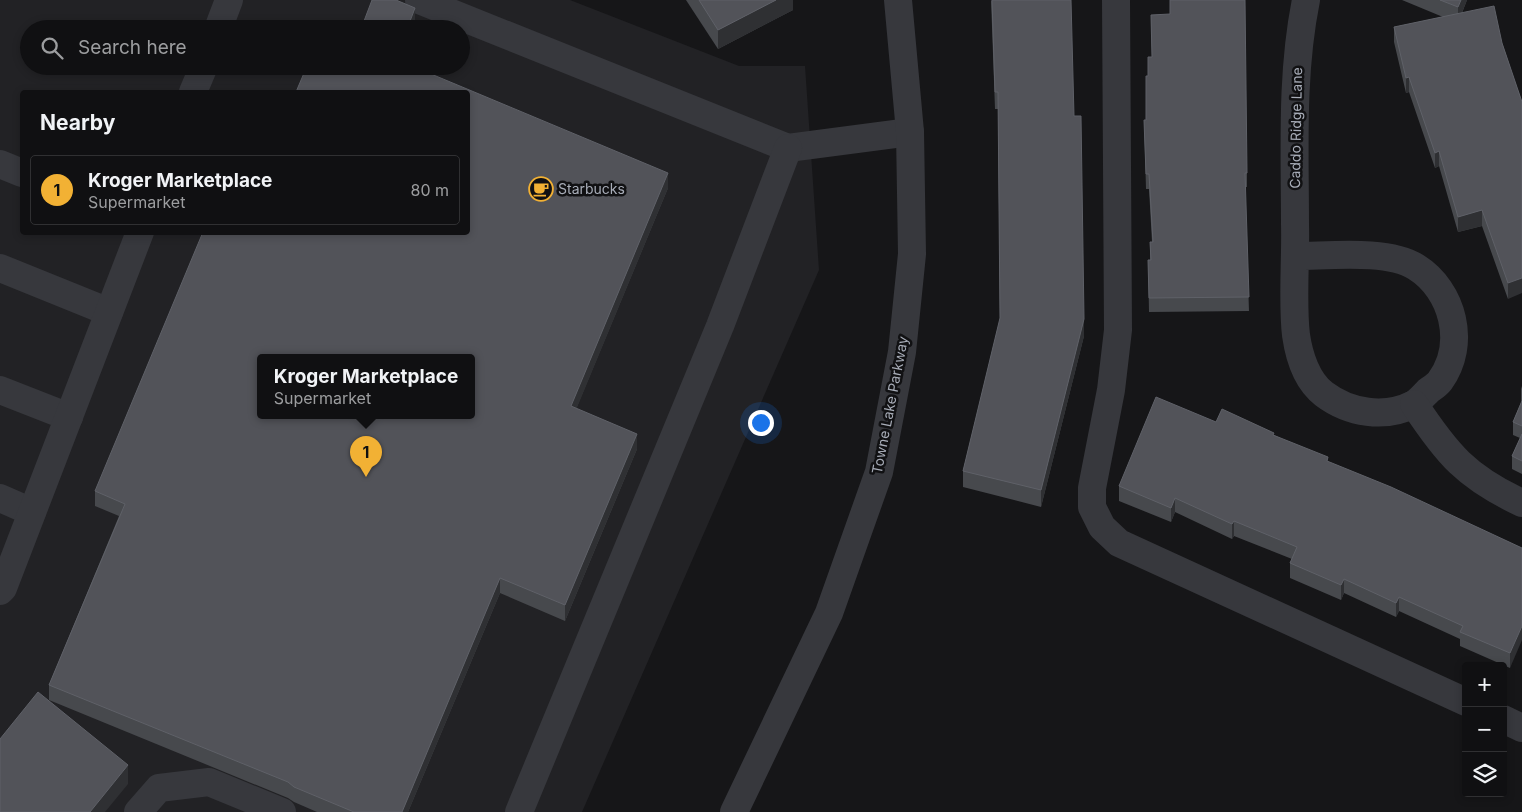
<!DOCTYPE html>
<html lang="en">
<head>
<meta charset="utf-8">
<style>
	:root { --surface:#101012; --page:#1e1e20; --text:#f1f3f6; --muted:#9c9d9f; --line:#303032; --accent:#f2b134 }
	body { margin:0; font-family:Inter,sans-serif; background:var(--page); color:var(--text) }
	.controls { position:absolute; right:15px; bottom:15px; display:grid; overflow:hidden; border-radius:5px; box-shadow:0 2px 8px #0003 }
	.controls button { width:45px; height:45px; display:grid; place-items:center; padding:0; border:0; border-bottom:1px solid var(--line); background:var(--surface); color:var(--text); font:25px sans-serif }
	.you { position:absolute; left:760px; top:422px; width:18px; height:18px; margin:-12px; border:4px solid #fff; border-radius:50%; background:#1a73e8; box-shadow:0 0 0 8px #1a73e833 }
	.badge { display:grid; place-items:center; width:32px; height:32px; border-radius:50%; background:var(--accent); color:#111; font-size:16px; font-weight:700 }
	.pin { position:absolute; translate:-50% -41px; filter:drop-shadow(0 1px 2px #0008) }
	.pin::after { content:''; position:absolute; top:26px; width:18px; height:15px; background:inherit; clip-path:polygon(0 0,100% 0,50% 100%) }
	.popup { position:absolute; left:257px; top:354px; width:218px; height:65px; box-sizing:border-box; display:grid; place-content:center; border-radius:5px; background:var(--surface); filter:drop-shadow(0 1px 4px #0005); font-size:16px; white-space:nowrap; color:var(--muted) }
	.popup b { font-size:19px; color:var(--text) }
	.popup::after { content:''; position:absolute; left:50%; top:100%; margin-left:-10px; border:10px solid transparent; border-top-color:var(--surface) }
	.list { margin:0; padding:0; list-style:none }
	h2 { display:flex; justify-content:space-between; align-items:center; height:65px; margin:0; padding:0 20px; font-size:21px }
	h2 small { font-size:16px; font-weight:400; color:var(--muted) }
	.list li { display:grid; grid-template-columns:32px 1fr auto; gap:15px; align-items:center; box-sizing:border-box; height:70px; margin:0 10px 10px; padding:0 10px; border:1px solid var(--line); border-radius:5px }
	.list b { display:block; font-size:19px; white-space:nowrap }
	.list p { margin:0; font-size:16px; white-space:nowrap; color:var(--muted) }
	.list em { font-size:16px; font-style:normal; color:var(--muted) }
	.icon { flex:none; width:28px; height:28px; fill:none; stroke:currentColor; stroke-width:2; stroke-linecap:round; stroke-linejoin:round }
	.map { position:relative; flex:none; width:1522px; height:812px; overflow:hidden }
	.search { position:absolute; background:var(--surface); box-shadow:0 2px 8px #0003; left:20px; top:20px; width:450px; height:55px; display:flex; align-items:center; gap:12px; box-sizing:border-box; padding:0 18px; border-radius:28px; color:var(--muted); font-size:19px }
	.panel { position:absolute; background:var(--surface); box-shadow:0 2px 8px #0003; left:20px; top:90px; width:450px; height:145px; border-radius:5px }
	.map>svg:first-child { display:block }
</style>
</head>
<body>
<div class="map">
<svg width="1522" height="812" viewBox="0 0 1522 812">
	<rect width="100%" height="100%" fill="#161618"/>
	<path fill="#222225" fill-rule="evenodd" d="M 0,0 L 570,0 L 739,66 L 805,66 L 819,270 L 582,812 L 0,812 ZM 29,29 L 461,29 L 461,66 L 29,66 ZM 22,92 L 468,92 L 468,232 L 22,232 ZM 261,358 L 471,358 L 471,416 L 261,416 Z"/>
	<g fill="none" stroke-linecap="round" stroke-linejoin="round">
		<g stroke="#37383d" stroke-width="28">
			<path d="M 419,0 L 788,148 L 910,132"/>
			<path d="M 1116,0 L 1118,330 L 1111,390 L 1092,488 L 1092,507 L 1102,527 L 1119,543 L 1466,702"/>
			<path d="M 218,29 L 229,0"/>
			<path d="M 193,92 L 204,66"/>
			<path d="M 0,164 L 22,173"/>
			<path d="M 1296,256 C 1328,256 1388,249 1416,267 C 1453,290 1467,344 1440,381 C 1437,385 1432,388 1428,391 C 1424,395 1419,401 1414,404 C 1385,419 1349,413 1324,394 C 1307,381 1299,356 1296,335 C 1292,302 1296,258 1295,224 C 1295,150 1291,74 1306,0"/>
			<path d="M 0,268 L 109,312"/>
			<path d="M 0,390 L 69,417"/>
			<path d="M 1414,404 C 1447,454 1466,477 1522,503"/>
			<path d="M 0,498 L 32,512"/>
			<path d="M 0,591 L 3,588 L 140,232"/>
			<path d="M 1503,719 L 1522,728"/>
			<path d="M 138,812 L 159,788 L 209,782 L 282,812"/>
			<path d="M 519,812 L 720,326 L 788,148"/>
			<path d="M 734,812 L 829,613 L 879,472 L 902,352 L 912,254 L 910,132 L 898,0"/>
		</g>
	</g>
	<g fill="#47494d">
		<path d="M 686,0 L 793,0 L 793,10 L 718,49 Z"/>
		<path d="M 991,0 L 1074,116 L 1084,336 L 1041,507 L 963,487 L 963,471 L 1000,319 L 998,109 L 995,109 Z"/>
		<path d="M 1402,0 L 1467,0 L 1462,13 L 1502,43 L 1522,102 L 1508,299 L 1482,226 L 1458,232 L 1439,166 L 1435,168 L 1409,92 L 1406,93 L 1394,42 L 1394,27 L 1443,17 Z"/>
		<path d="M 1151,15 L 1247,173 L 1247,187 L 1245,187 L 1249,311 L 1149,312 L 1148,260 L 1150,260 L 1150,242 L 1152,242 L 1149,189 L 1146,189 L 1144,120 L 1146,120 L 1148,76 L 1152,57 Z"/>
		<path d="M 668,188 L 576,409 L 637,449 L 565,621 L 500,593 L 408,812 L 317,812 L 294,802 L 288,798 L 49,700 L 49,685 L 119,516 L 95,506 L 95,491 L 468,232 Z"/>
		<path d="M 1522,386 L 1522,474 L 1512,469 L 1512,456 L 1520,438 L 1513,435 L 1513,422 L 1521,402 L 1521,389 Z"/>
		<path d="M 1216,422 L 1274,435 L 1328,462 L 1522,548 L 1510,668 L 1460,646 L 1460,639 L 1399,611 L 1396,617 L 1344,593 L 1341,600 L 1290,578 L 1290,563 L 1292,559 L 1234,536 L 1232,539 L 1175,512 L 1171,522 L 1119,501 L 1119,486 Z"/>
	</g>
	<g fill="#2f3033">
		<path d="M 776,0 L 793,0 L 793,10 L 718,49 L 718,30 Z"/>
		<path d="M 1461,0 L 1467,0 L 1458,22 L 1458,7 Z"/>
		<path d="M 415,8 L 415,23 L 413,29 L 407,29 Z"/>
		<path d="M 1409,77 L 1409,92 L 1406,93 L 1406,78 Z"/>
		<path d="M 1439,151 L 1439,166 L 1435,168 L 1435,153 Z"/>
		<path d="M 668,173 L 668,188 L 571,422 L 571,406 Z"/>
		<path d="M 1482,210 L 1482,226 L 1458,232 L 1458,217 Z"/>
		<path d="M 1522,278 L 1522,293 L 1508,299 L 1508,283 Z"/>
		<path d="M 1084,319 L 1084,336 L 1041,507 L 1041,490 Z"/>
		<path d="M 637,434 L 637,449 L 565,621 L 565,605 Z"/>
		<path d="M 1175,498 L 1175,512 L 1171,522 L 1171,508 Z"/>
		<path d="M 1234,521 L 1234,536 L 1232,539 L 1232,524 Z"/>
		<path d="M 500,578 L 500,593 L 408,812 L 402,812 Z"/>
		<path d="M 1344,579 L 1344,593 L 1341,600 L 1341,585 Z"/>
		<path d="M 1399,597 L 1399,611 L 1396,617 L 1396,603 Z"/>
		<path d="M 1522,626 L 1522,640 L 1510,668 L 1510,653 Z"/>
		<path d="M 128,765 L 128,784 L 105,812 L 90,812 Z"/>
	</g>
	<g fill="#525359" stroke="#5f6168" fill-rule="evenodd">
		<path d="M 372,0 L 396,0 L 415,8 L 407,29 L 361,29 Z"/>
		<path d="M 699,0 L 776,0 L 718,30 Z"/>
		<path d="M 992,0 L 1071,0 L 1074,116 L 1081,116 L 1084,319 L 1041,490 L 963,471 L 1000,318 L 998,92 L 995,92 Z"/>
		<path d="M 1170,0 L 1245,0 L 1247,173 L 1245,173 L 1249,297 L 1149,298 L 1148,260 L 1151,260 L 1150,242 L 1153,242 L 1149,174 L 1146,174 L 1144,120 L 1146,120 L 1146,76 L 1148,76 L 1148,57 L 1152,57 L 1151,15 L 1170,14 Z"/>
		<path d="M 1440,0 L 1461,0 L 1458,7 Z"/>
		<path d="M 1494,6 L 1502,43 L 1522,102 L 1522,278 L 1508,283 L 1482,210 L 1458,217 L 1439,151 L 1435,153 L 1409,77 L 1406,78 L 1394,27 Z"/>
		<path d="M 307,66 L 412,66 L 668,173 L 571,406 L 637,434 L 565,605 L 500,578 L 402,812 L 354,812 L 294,787 L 288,782 L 49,685 L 125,504 L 95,491 L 203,232 L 468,232 L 468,92 L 296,92 ZM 261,358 L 471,358 L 471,416 L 261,416 Z"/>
		<path d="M 1156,397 L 1216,422 L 1222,409 L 1274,433 L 1273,435 L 1328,457 L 1327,461 L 1391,487 L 1522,548 L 1522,626 L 1510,653 L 1460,632 L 1463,626 L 1399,597 L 1396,603 L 1344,579 L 1341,585 L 1290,563 L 1297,547 L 1234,521 L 1232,524 L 1175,498 L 1171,508 L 1119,486 Z"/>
		<path d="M 1522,401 L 1522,426 L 1513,422 Z"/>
		<path d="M 1522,434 L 1522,461 L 1512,456 Z"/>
		<path d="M 38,692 L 128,765 L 90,812 L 0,812 L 0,739 Z"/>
	</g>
	<defs>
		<g id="cafe-ring" transform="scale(1.25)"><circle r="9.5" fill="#111113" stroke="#f2b134" stroke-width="1.5"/><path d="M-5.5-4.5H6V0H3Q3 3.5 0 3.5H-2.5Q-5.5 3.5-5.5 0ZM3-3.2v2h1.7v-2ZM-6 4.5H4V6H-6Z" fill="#f2b134"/></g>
	</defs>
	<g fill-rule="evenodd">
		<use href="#cafe-ring" x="541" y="189"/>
	</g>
	<g text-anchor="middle" stroke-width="5" stroke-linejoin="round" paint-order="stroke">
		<g font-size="14" fill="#a8adb8" stroke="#111113">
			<text transform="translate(1296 128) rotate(-89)" y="5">Caddo Ridge Lane</text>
			<text transform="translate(890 405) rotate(-79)" y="5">Towne Lake Parkway</text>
		</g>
		<g font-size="14" fill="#a8adb8" stroke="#111113" text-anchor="start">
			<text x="558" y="194">Starbucks</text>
		</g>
	</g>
</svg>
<div class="controls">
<button>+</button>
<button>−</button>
<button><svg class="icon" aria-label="layers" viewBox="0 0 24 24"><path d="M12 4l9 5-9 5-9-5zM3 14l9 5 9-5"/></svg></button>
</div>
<div class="you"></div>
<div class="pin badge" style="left:366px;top:477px">1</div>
<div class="popup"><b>Kroger Marketplace</b>Supermarket</div>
<div class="search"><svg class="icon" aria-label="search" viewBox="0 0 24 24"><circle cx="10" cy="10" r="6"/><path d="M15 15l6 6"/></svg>Search here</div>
<section class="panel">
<h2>Nearby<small></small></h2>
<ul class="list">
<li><span class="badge">1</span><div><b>Kroger Marketplace</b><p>Supermarket</p></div><em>80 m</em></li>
</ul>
</section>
</div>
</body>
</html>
